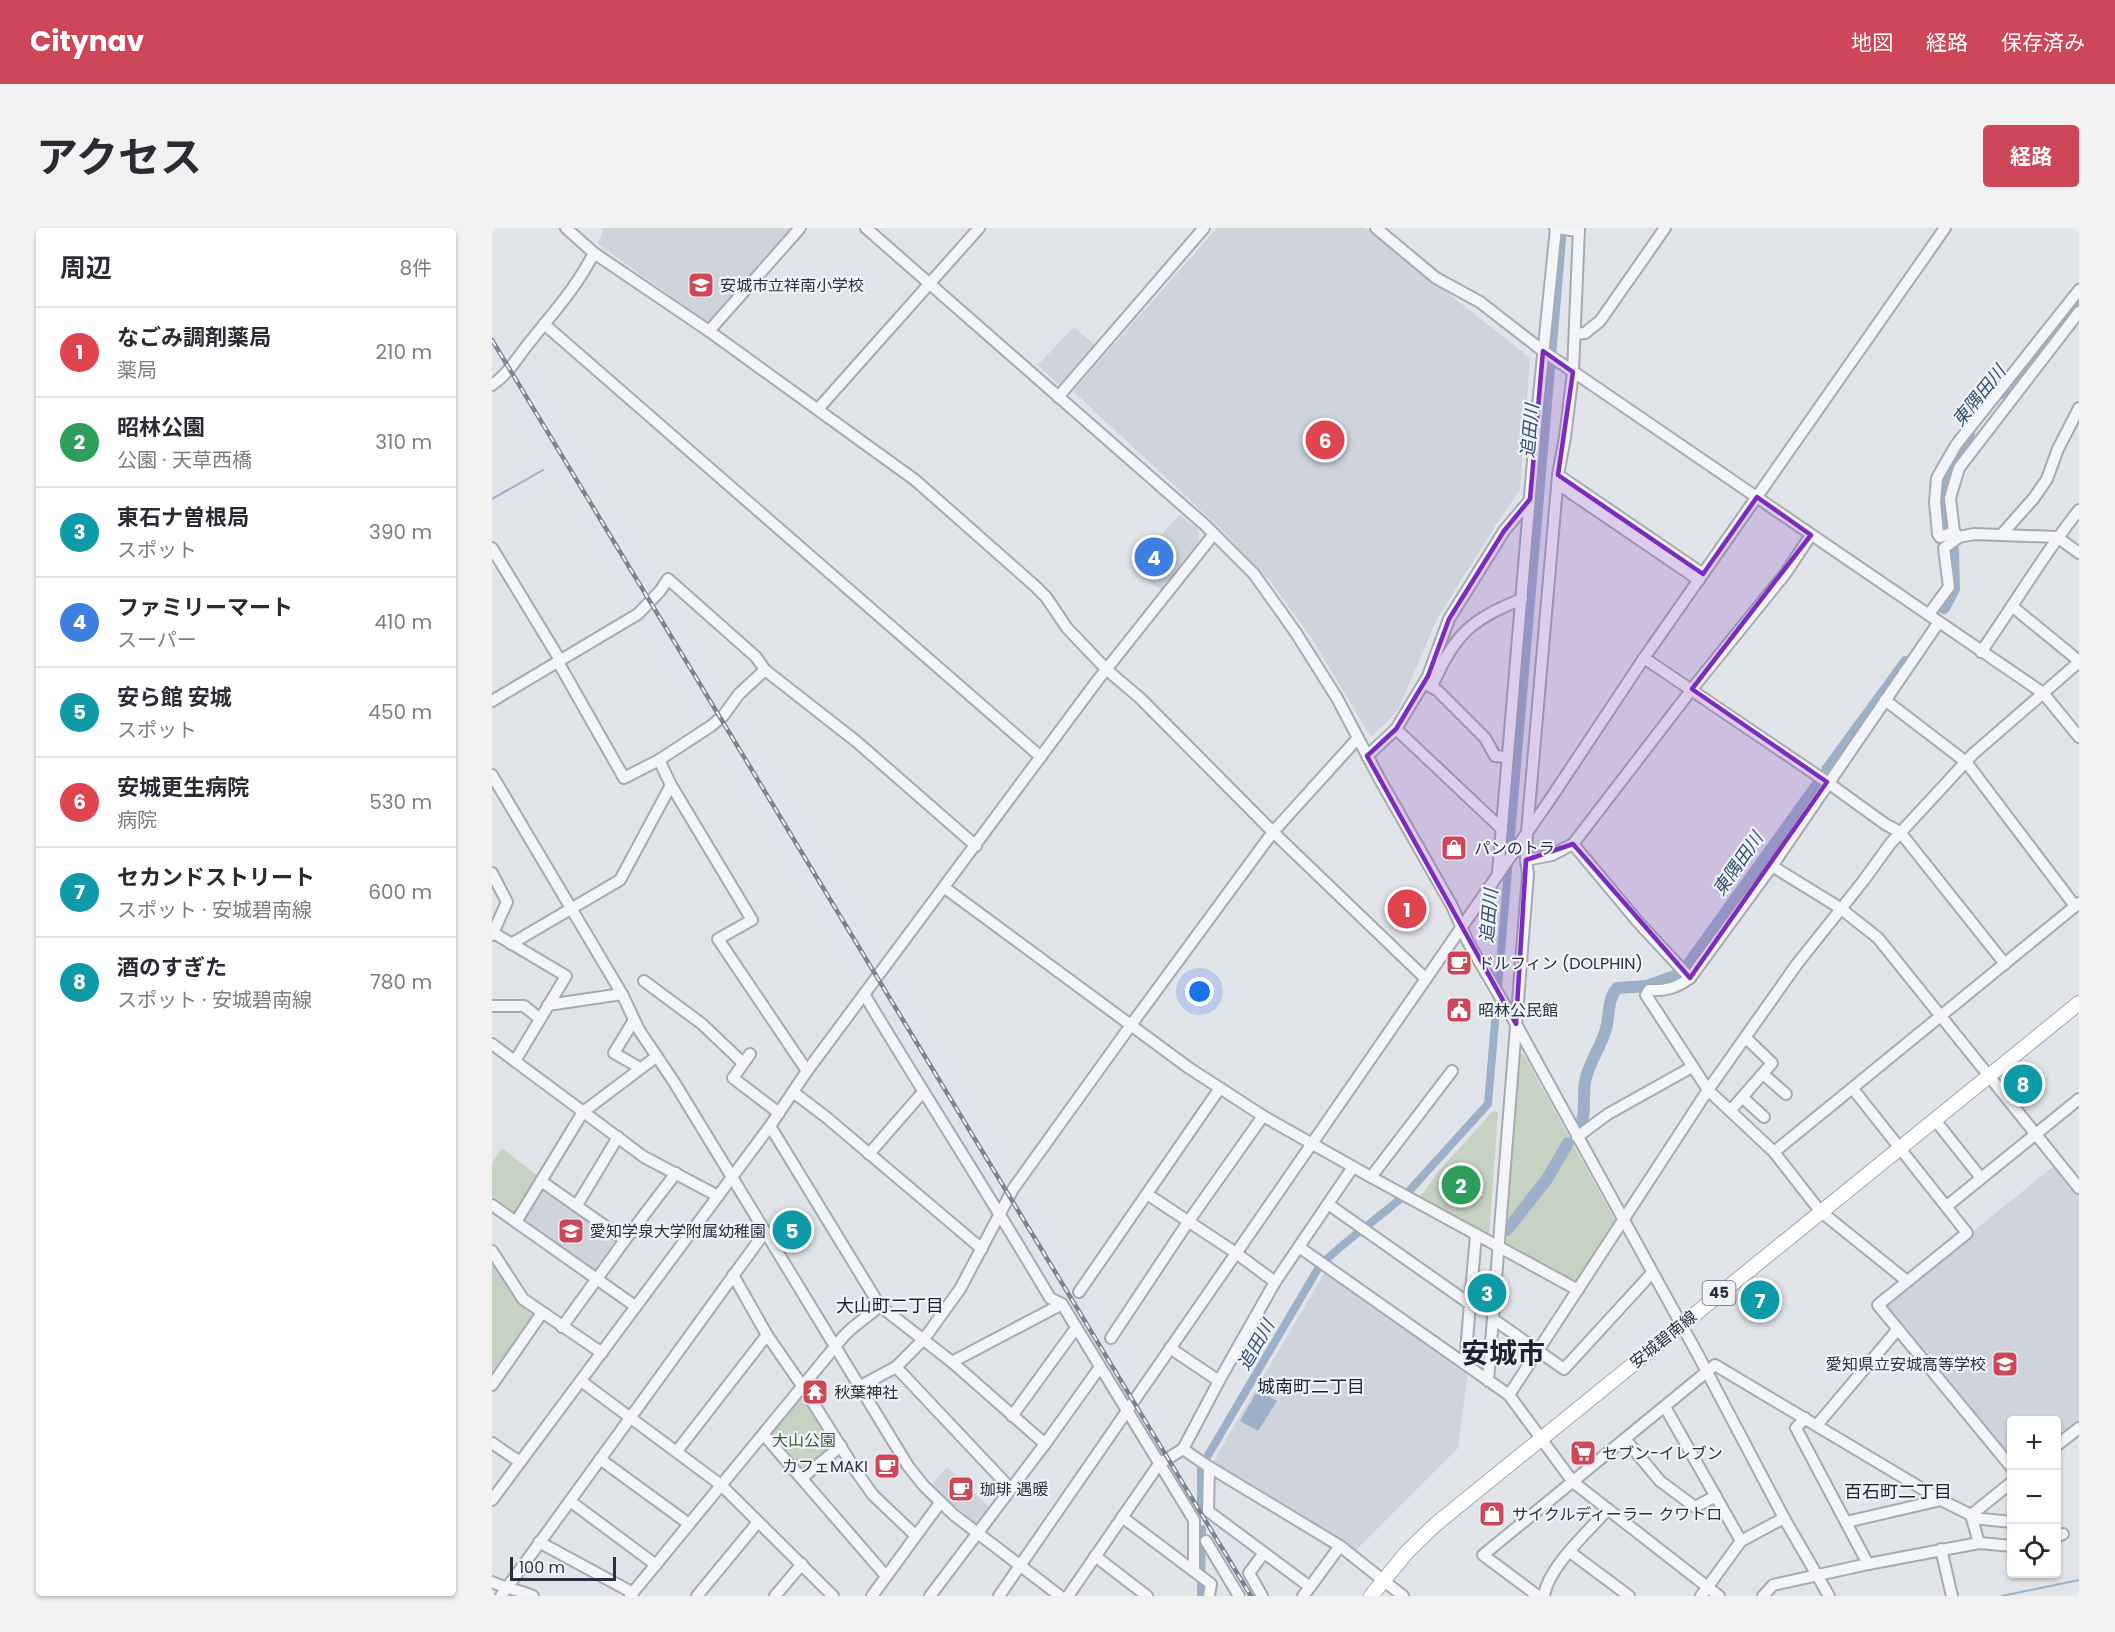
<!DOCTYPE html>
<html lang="ja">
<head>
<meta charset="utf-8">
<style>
	:root { --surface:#fff; --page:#f2f2f3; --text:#2b2b33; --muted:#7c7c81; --line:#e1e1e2; --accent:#ce4758 }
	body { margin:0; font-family:Poppins,"Noto Sans JP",sans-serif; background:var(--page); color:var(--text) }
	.controls { position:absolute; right:18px; bottom:18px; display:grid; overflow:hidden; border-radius:6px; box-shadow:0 2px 4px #0004 }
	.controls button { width:54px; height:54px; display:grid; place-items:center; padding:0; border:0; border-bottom:2px solid var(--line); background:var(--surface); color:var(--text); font:30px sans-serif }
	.scale { position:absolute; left:18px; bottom:15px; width:106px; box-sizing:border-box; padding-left:6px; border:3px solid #293141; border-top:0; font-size:16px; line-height:21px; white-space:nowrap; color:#293141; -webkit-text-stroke:4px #f0f3f7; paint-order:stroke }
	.you { position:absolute; left:708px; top:764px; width:21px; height:21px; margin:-15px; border:4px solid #fff; border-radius:50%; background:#1a73e8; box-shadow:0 0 0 9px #1a73e833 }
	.badge { display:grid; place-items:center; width:39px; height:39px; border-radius:50%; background:var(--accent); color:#fff; font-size:20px; font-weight:700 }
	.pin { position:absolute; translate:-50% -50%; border:3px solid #fff; box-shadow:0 2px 6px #0006 }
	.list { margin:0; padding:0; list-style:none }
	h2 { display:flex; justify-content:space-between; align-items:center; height:78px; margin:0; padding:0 24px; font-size:26px }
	h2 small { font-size:20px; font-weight:400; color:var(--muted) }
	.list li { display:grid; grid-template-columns:39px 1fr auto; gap:18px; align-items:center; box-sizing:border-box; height:90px; padding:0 24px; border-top:2px solid var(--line) }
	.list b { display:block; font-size:22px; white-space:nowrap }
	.list p { margin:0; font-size:20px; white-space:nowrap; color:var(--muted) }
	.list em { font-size:20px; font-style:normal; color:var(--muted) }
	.icon { flex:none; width:33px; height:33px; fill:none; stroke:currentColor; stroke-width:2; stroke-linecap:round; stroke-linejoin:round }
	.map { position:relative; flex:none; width:1587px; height:1368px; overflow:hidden; border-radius:6px }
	header { display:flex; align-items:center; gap:36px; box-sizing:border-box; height:84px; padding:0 30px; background:var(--accent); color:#fff }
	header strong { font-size:28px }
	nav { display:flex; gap:33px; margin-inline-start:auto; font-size:21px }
	.intro { display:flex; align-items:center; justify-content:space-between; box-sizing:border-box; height:144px; padding:0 36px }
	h1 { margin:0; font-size:42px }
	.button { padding:15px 27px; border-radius:6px; background:var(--accent); color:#fff; font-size:21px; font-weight:700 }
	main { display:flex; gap:36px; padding:0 36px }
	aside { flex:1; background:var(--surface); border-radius:6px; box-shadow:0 2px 4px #0004 }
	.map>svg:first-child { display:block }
</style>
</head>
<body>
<header>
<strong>Citynav</strong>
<nav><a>地図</a><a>経路</a><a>保存済み</a></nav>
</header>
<div class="intro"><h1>アクセス</h1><a class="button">経路</a></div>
<main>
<aside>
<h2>周辺<small>8件</small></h2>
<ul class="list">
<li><span class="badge" style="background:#e0444e">1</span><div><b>なごみ調剤薬局</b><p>薬局</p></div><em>210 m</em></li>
<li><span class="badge" style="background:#2e9e5b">2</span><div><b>昭林公園</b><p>公園 · 天草西橋</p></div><em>310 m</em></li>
<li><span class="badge" style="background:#0f9aa8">3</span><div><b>東石ナ曽根局</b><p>スポット</p></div><em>390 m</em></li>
<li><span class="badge" style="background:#3f7fe0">4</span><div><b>ファミリーマート</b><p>スーパー</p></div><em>410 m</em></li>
<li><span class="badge" style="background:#0f9aa8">5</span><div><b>安ら館 安城</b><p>スポット</p></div><em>450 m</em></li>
<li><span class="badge" style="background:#e0444e">6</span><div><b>安城更生病院</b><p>病院</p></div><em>530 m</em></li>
<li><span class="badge" style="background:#0f9aa8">7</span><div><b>セカンドストリート</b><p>スポット · 安城碧南線</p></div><em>600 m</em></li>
<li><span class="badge" style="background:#0f9aa8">8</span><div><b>酒のすぎた</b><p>スポット · 安城碧南線</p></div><em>780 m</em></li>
</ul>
</aside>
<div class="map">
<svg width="1587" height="1368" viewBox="0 0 1587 1368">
	<rect width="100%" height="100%" fill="#e1e4e9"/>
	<g fill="#cfd3db">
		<path d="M 112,0 L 305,0 L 219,97 L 106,16 Z"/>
		<path d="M 725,0 L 873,0 L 1038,130 L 1028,262 L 1005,295 L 945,391 L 906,482 L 879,509 L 818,408 L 777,352 L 729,301 L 581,163 Z"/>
		<path d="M 582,99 L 605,119 L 570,160 L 546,137 Z"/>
		<path d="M 687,287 L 706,301 L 707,314 L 669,362 L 640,340 Z"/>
		<path d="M 1564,936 L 1587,965 L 1587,1197 L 1565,1215 L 1564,1192 L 1520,1192 L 1519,1235 L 1392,1076 Z"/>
		<path d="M 49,958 L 128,1011 L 106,1046 L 29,995 Z"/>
		<path d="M 834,1042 L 976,1143 L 966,1220 L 863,1323 L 721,1234 Z"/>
		<path d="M 455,1239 L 499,1281 L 486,1297 L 462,1277 L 440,1256 Z"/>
	</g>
	<g fill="#c6d3c2">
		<path d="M 1026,824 L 1032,827 L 1123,992 L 1084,1054 L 1009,1013 Z"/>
		<path d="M 1001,883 L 1006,884 L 997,1009 L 930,974 L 928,969 L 946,944 Z"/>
		<path d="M 10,920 L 46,948 L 23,986 L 0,968 L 0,935 Z"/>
		<path d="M 0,1028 L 44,1084 L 44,1088 L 0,1152 Z"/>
		<path d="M 308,1167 L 343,1216 L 312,1244 L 309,1244 L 278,1206 Z"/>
	</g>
	<path fill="#9cb1c9" d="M 766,1162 L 785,1173 L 766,1203 L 748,1193 Z"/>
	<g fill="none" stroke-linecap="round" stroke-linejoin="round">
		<g stroke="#9cb1c9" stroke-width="2">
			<path d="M 0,271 L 51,242"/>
			<path d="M 1510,1368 L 1587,1352"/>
		</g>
		<g stroke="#9cb1c9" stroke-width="8">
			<path d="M 709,1276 L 709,1241 L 715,1229 L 827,1039 C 854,1010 889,990 918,962 L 996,876 L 1071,0"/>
			<path d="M 709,1368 L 710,1301"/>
		</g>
		<g stroke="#9cb1c9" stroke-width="12">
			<path d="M 1511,165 L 1587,73"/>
			<path d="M 1456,300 L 1452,250 L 1477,206"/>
			<path d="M 1452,380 L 1462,361 L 1461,321"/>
			<path d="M 1335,542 L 1414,434"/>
			<path d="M 1193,741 L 1328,553"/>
			<path d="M 1084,905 C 1096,889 1090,872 1093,854 C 1096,836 1109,819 1114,801 C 1118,786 1115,772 1125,760 L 1155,758 L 1183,748"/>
			<path d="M 1015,1002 L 1055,951 L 1076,915"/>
		</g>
		<g stroke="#a6abb3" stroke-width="14">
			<g id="minor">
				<path d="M 74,0 L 102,25 L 217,103 L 423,252 L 543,358 L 554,369 L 575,400 L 615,442 L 648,470 L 781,604 L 934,751"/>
				<path d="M 374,0 L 713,297 L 762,346 L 804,405 L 845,470 L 887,550 L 960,678 L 976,714 L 1024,796 L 1205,1125 L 1292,1290 L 1337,1368"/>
				<path d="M 884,0 L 944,50 L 988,74 L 1051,123 L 1551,465 L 1587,509"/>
				<path d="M 1063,0 L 1087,3"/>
				<path d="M 1587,62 L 1464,217 L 1445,250 L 1443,274 L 1446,306 L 1448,309 L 1462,304 L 1458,270 L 1467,240 L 1587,84"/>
				<path d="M 52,96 L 549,529"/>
				<path d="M 217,103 L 308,0"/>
				<path d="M 1084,106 L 1093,105 L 1108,93 L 1173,0"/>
				<path d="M 0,157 C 16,146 25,130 37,115 C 61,85 84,60 102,25"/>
				<path d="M 566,169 L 712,0"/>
				<path d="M 326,181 L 487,0"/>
				<path d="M 1066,247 L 1211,346"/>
				<path d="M 1066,256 L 1207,352"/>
				<path d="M 1462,304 L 1467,309 L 1482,306 L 1565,309 L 1587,325"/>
				<path d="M 1510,306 L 1542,270 L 1555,251 L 1566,221 L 1587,180"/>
				<path d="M 0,320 L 68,432"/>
				<path d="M 1521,379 L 1587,433"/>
				<path d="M 1437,386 L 1457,359 L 1452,320 L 1467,309"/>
				<path d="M 1489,424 C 1522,377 1551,327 1587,282"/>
				<path d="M 1152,430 L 1335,554 L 1393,596 L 1408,604 L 1513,736"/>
				<path d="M 66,434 L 132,550 L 167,532 L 219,498 L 231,488 L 247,466 L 273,442"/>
				<path d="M 936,457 L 946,463 L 993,510 L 1003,528 L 1015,529"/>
				<path d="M 940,458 C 963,406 978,392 1030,371"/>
				<path d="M 1393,472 L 1474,534 L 1583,678"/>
				<path d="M 0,473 L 146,386 L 168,363 L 176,351 L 264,429 L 273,442 L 365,514 L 484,618"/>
				<path d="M 904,501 L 1010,601"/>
				<path d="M 875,528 L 904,501 L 936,448 L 957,391 L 1012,303 L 1038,272"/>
				<path d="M 167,532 L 179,557 L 260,692 L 226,711 L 315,843"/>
				<path d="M 0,547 L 130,766 L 147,802 L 182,854 L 416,1238 L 432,1258 L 462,1287 L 568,1368"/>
				<path d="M 1081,616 L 1146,694 L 1198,750"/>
				<path d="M 1034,632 L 1060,627 L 1081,616 L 1200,461 L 1293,346 L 1319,307"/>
				<path d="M 1280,638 L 1348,680 L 1386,710 L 1587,960"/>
				<path d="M 0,645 L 15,674 L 0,707"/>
				<path d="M 1006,645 L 1044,197 L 1064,0"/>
				<path d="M 453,660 L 697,840 L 771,888 L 879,949 L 1086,1062"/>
				<path d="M 0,704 L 74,748 L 23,833"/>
				<path d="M 19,716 L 128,652 L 179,557"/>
				<path d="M 152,753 L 210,796 L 251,835"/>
				<path d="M 372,766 C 433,868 498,968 558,1070 L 570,1076 L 702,1292 L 702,1343"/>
				<path d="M 56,777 L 130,766"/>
				<path d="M 0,778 L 32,778 L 48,791"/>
				<path d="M 142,792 L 122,825 L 148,840"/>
				<path d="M 0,816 L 152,929 L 226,968"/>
				<path d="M 258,826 L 241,850 L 287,885"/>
				<path d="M 1271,846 L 1294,866"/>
				<path d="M 1361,861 L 1475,1005 L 1386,1077 L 1520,1240"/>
				<path d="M 301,864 L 334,889 L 490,1021"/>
				<path d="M 1250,869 L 1272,889"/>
				<path d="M 1239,882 L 1280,835 L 1254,810"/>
				<path d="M 1443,892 L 1489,950"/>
				<path d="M 278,898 L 388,1078 L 460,1134 L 553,1216"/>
				<path d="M 1085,909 L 1116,886 L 1200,839"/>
				<path d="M 1282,924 L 1587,675"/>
				<path d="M 377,926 L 431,864"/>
				<path d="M 879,949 L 960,843"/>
				<path d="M 49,953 L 133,1012"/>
				<path d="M 655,966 L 744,1025 L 783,1054"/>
				<path d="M 836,976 L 978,1076 L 973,1136"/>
				<path d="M 0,977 L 143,1078"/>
				<path d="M 85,977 L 126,909"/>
				<path d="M 1455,978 L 1587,871"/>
				<path d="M 24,994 L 91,884 L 164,829"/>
				<path d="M 807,1019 L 1017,1167"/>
				<path d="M 0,1023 L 31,1071 L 110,1125"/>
				<path d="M 241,1047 L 275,1107 L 311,1159 L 366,1246 L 381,1267 L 423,1307"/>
				<path d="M 1415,1053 L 1328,983 L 1282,924 L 1216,862 L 1154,767 L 1157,762 C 1174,763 1184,760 1198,750 L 1280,638 L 1447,394"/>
				<path d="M 587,1064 L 728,860"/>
				<path d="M 978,1076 L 984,1006"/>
				<path d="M 1001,1091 L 1072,1141 L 1160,1045"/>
				<path d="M 70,1099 L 133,1012 L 184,945"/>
				<path d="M 619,1110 L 696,994 L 771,888"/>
				<path d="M 678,1120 L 727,1153"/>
				<path d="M 460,1134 L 570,1076"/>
				<path d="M 404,1139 L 518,1260"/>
				<path d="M 89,1153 L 229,1257 L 341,1368"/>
				<path d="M 996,1153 L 1036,646 L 1034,632 L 1035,604 L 1066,247 L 1073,209 L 1081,144 L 1087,0"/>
				<path d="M 0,1157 L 50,1085"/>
				<path d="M 367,1159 L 404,1139 L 432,1111 L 468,1061 L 521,961 L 639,797 L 781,604 L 866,510"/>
				<path d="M 1173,1179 L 1249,1313"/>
				<path d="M 520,1188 L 584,1100"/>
				<path d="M 1313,1190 L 1304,1200 L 1376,1336"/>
				<path d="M 1325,1197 L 1406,1101"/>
				<path d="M 272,1207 L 394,1348"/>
				<path d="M 1133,1211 L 1168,1253 L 1203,1279 L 1224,1268"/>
				<path d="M 0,1215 L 28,1234"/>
				<path d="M 1564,1218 L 1587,1200"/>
				<path d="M 691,1221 L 728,1151 L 783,1054 L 861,939"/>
				<path d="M 185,1223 L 275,1107"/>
				<path d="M 108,1231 L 197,1296"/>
				<path d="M 717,1239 L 716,1283 L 818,1359 L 811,1368"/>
				<path d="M 310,1250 L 349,1218"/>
				<path d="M 0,1272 L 278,898 L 315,843 L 605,453 L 722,306"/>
				<path d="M 78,1273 L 164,1337"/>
				<path d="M 1479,1287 L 1520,1254"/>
				<path d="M 630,1289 L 719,1356 L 717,1368"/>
				<path d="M 1480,1290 L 1520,1294"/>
				<path d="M 1354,1294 L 1449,1272"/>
				<path d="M 1564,1309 L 1571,1306"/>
				<path d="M 714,1313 L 747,1368"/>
				<path d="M 47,1314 L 141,1365"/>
				<path d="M 1449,1321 L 1460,1368"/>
				<path d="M 1078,1324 L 1137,1368"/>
				<path d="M 603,1328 L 655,1368"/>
				<path d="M 0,1354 C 13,1360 27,1362 41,1368"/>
				<path d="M 818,1359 L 848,1318"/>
				<path d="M 9,1368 L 273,1004"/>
				<path d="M 138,1368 L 351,1109 L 359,1101 L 388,1078"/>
				<path d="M 205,1368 L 266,1294"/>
				<path d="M 283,1368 L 310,1336"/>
				<path d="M 380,1368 L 448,1275"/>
				<path d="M 438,1368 L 553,1216 L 608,1139"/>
				<path d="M 507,1368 L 1059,570 L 1152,430 L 1453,0"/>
				<path d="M 576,1368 L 667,1236 L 691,1221 L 714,1237 L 848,1318 L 911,1368"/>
				<path d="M 770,1368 L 757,1345 L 772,1325"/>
				<path d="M 1046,1368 L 991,1327 L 1223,1137 L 1449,1272 L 1479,1287 L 1487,1315"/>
				<path d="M 1052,1368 C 1056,1339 1096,1304 1116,1281"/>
				<path d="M 1209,1368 L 1249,1313 L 1292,1290"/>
				<path d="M 1227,1368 L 1081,1254 L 1017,1167 L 1216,862 L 1305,736 L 1372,652 L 1398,616 L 1481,526 L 1587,434"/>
				<path d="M 1271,1368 L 1281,1357 L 1376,1336 L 1487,1315 L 1520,1318"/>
			</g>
		</g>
		<g stroke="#a0a8b5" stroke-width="16">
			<path id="major" d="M 879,1368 L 915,1324 L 944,1296 L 1587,775"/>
		</g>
		<use href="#minor" stroke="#f4f5f8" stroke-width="10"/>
		<use href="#major" stroke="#fff" stroke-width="14"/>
		<g stroke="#7a8393" stroke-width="4.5">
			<path id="rail" d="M 0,112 L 759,1368"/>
		</g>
		<use href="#rail" stroke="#f0f3f7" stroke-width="2" stroke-dasharray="7" stroke-linecap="butt"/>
	</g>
	<path fill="#7b2cbf" fill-opacity="0.2" stroke="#7b2cbf" stroke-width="4.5" stroke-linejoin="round" d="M 1051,123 L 1081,144 L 1066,247 L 1211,346 L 1265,269 L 1319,307 L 1200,461 L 1335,554 L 1198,750 L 1081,616 L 1034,632 L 1024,796 L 875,528 L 904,501 L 936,448 L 957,391 L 1012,303 L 1038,271 Z"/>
	<defs>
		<g id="school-square" transform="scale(1.35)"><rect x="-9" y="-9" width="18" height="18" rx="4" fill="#ce4758" stroke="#f0f3f7"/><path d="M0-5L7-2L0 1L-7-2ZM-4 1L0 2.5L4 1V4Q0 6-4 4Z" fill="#fff"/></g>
		<g id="shop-square" transform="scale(1.35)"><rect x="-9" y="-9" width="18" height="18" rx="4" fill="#ce4758" stroke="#f0f3f7"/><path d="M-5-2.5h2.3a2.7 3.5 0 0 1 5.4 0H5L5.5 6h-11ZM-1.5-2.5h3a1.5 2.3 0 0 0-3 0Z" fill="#fff"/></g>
		<g id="cafe-square" transform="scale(1.35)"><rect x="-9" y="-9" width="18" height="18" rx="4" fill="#ce4758" stroke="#f0f3f7"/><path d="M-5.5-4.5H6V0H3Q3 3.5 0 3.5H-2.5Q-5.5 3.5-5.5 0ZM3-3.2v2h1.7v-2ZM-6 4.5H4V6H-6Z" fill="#fff"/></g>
		<g id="civic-square" transform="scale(1.35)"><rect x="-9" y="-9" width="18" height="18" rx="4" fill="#ce4758" stroke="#f0f3f7"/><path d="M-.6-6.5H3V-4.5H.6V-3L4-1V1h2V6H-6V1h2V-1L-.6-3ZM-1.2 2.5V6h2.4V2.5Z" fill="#fff"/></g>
		<g id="temple-square" transform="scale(1.35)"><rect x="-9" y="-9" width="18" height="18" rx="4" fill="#ce4758" stroke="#f0f3f7"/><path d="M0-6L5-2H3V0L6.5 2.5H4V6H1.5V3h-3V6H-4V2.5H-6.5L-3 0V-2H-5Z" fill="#fff"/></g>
		<g id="supermarket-square" transform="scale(1.35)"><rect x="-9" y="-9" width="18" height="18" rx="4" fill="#ce4758" stroke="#f0f3f7"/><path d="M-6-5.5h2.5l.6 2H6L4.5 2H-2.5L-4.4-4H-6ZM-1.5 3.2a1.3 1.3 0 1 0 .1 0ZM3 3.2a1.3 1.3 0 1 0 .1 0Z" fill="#fff"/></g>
	</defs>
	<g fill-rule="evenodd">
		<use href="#school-square" x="209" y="57"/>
		<use href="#shop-square" x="962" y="620"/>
		<use href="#cafe-square" x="967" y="735"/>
		<use href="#civic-square" x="967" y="782"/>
		<use href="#school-square" x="79" y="1003"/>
		<use href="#school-square" x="1513" y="1136"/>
		<use href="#temple-square" x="323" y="1164"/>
		<use href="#supermarket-square" x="1091" y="1225"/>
		<use href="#cafe-square" x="395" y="1238"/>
		<use href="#cafe-square" x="469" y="1261"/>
		<use href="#shop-square" x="1000" y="1286"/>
	</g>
	<g text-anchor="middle" stroke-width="4.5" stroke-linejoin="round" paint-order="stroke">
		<rect fill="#f0f3f7" stroke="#656b78" stroke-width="1.5" x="1210.5" y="1053" width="33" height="24" rx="4.5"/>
		<g font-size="15" font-weight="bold" fill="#293141">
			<text x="1227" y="1070">45</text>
		</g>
		<g font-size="16" fill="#293141" stroke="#f0f3f7" text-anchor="start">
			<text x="228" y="63">安城市立祥南小学校</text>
			<text x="982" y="626">パンのトラ</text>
			<text x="986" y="741">ドルフィン (DOLPHIN)</text>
			<text x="986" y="788">昭林公民館</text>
			<text x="98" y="1009">愛知学泉大学附属幼稚園</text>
			<text x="1494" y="1142" text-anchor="end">愛知県立安城高等学校</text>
			<text x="342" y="1170">秋葉神社</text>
			<text x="1110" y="1231">セブン-イレブン</text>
			<text x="376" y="1244" text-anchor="end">カフェMAKI</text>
			<text x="488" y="1267">珈琲 遇暖</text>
			<text x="1020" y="1292">サイクルディーラー クワトロ</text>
		</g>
		<g font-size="16" fill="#293141" stroke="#f0f3f7">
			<text transform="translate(1171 1111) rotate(-39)" y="6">安城碧南線</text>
		</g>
		<g font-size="16" fill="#3d5d37" stroke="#f0f3f7">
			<text x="312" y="1218">大山公園</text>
		</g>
		<g font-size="18" font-style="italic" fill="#334f75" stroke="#f0f3f7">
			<text transform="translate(1487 168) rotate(-51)" y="6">東隅田川</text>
			<text transform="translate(1038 203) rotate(-85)" y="6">追田川</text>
			<text transform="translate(1246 636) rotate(-55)" y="6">東隅田川</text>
			<text transform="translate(997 688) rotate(-85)" y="6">追田川</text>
			<text transform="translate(764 1117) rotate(-60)" y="6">追田川</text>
		</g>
		<g font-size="18" fill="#1b2232" stroke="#f0f3f7">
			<text x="398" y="1084">大山町二丁目</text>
			<text x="819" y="1165">城南町二丁目</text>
			<text x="1406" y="1270">百石町二丁目</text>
		</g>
		<g font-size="28" font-weight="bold" fill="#1b2232" stroke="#f0f3f7">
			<text x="1011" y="1135">安城市</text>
		</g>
	</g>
</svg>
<div class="controls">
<button>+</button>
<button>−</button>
<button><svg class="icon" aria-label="locate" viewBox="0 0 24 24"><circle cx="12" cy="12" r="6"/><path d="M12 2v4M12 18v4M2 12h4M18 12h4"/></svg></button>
</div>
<div class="scale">100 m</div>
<div class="you"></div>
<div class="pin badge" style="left:915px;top:681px;background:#e0444e">1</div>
<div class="pin badge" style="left:969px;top:957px;background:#2e9e5b">2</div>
<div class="pin badge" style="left:995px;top:1065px;background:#0f9aa8">3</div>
<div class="pin badge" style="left:662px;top:329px;background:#3f7fe0">4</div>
<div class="pin badge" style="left:300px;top:1002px;background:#0f9aa8">5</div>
<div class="pin badge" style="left:833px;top:212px;background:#e0444e">6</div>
<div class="pin badge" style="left:1268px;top:1072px;background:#0f9aa8">7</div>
<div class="pin badge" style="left:1531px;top:856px;background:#0f9aa8">8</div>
</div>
</main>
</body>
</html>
